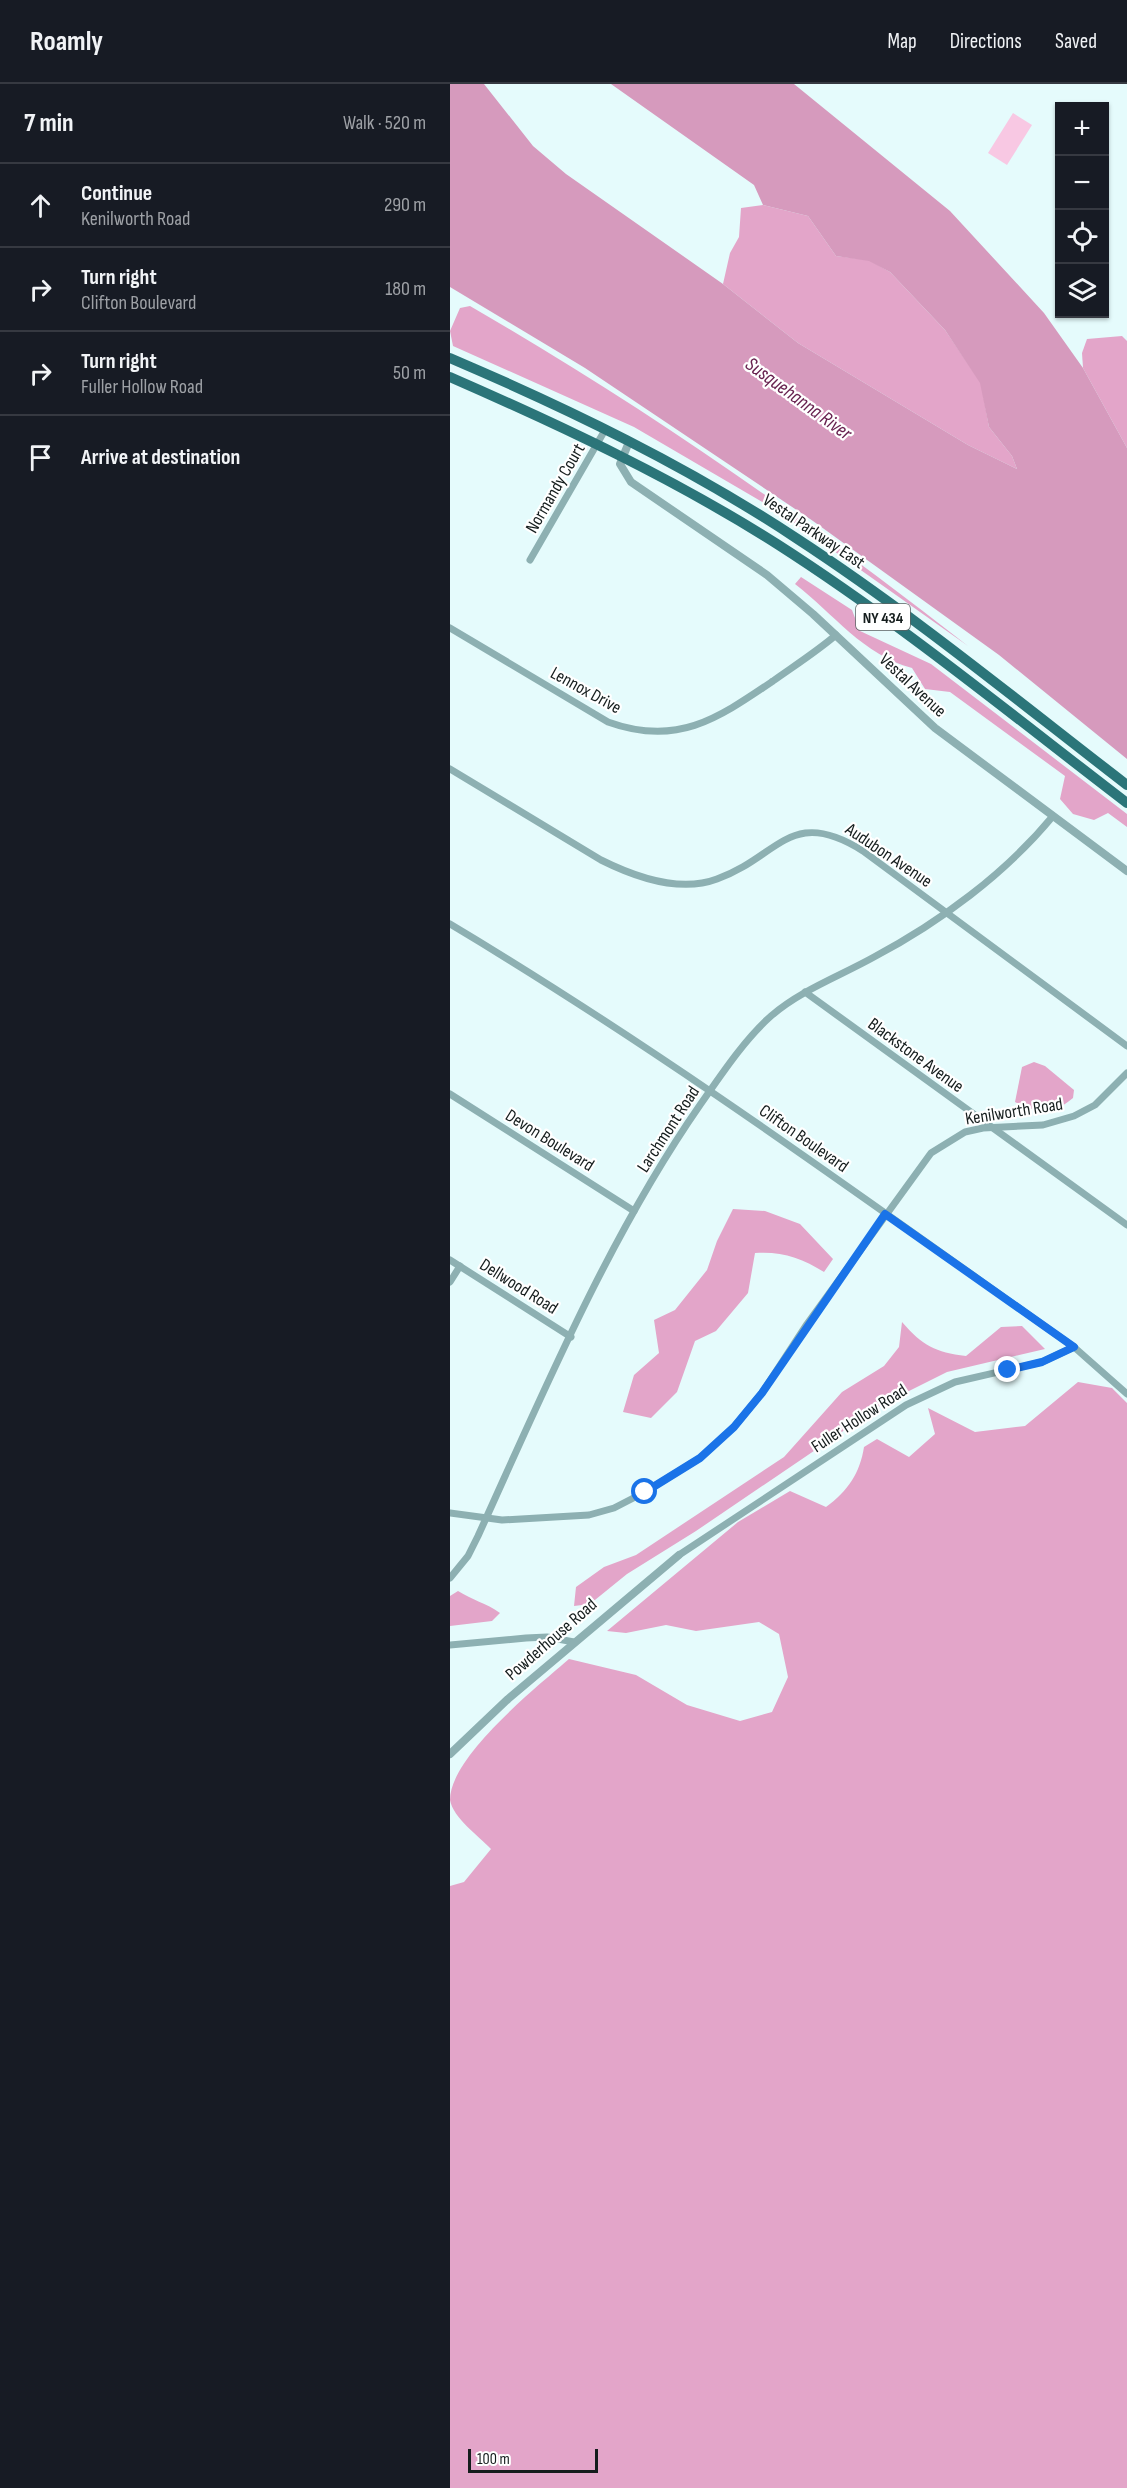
<!DOCTYPE html>
<html lang="en">
<head>
<meta charset="utf-8">
<style>
	:root { --surface:#171b24; --page:#242831; --text:#f1f3f6; --muted:#9ea1a6; --line:#363941 }
	body { margin:0; font-family:"Sofia Sans Condensed",sans-serif; background:var(--page); color:var(--text) }
	.controls { position:absolute; right:18px; top:18px; display:grid; overflow:hidden; border-radius:0px; box-shadow:0 2px 4px #0004 }
	.controls button { width:54px; height:54px; display:grid; place-items:center; padding:0; border:0; border-bottom:2px solid var(--line); background:var(--surface); color:var(--text); font:30px sans-serif }
	.scale { position:absolute; left:18px; bottom:15px; width:130px; box-sizing:border-box; padding-left:6px; border:3px solid #151d1d; border-top:0; font-size:16px; line-height:21px; white-space:nowrap; color:#151d1d; -webkit-text-stroke:4px #fff; paint-order:stroke }
	.stop { position:absolute; width:18px; height:18px; margin:-14px; border:4px solid #1a73e8; border-radius:50%; background:#fff }
	.stop.end { background:#1a73e8; border-color:#fff; box-shadow:0 2px 6px #0008 }
	.list { margin:0; padding:0; list-style:none }
	h2 { display:flex; justify-content:space-between; align-items:center; height:78px; margin:0; padding:0 24px; font-size:26px }
	h2 small { font-size:20px; font-weight:400; color:var(--muted) }
	.list li { display:grid; grid-template-columns:39px 1fr auto; gap:18px; align-items:center; box-sizing:border-box; height:84px; padding:0 24px; border-top:2px solid var(--line) }
	.list b { display:block; font-size:22px; white-space:nowrap }
	.list p { margin:0; font-size:20px; white-space:nowrap; color:var(--muted) }
	.list em { font-size:20px; font-style:normal; color:var(--muted) }
	.icon { flex:none; width:33px; height:33px; fill:none; stroke:currentColor; stroke-width:2; stroke-linecap:round; stroke-linejoin:round }
	.map { position:relative; flex:none; width:677px; height:2404px; overflow:hidden }
	header { display:flex; align-items:center; gap:36px; box-sizing:border-box; height:84px; padding:0 30px; background:var(--surface); border-bottom:2px solid var(--line) }
	header strong { font-size:28px }
	nav { display:flex; gap:33px; margin-inline-start:auto; font-size:21px }
	main { display:flex }
	aside { flex:1; background:var(--surface) }
	.map>svg:first-child { display:block }
</style>
</head>
<body>
<header>
<strong>Roamly</strong>
<nav><a>Map</a><a>Directions</a><a>Saved</a></nav>
</header>
<main>
<aside>
<h2>7 min<small>Walk · 520 m</small></h2>
<ul class="list">
<li><svg class="icon" aria-label="ahead" viewBox="0 0 24 24"><path d="M12 20V5M6 11l6-6 6 6"/></svg><div><b>Continue</b><p>Kenilworth Road</p></div><em>290 m</em></li>
<li><svg class="icon" aria-label="right" viewBox="0 0 24 24"><path d="M7 20v-9h11M14 6l5 5-5 5"/></svg><div><b>Turn right</b><p>Clifton Boulevard</p></div><em>180 m</em></li>
<li><svg class="icon" aria-label="right" viewBox="0 0 24 24"><path d="M7 20v-9h11M14 6l5 5-5 5"/></svg><div><b>Turn right</b><p>Fuller Hollow Road</p></div><em>50 m</em></li>
<li><svg class="icon" aria-label="arrive" viewBox="0 0 24 24"><path d="M6 21V4h12l-3 4 3 4H6"/></svg><div><b>Arrive at destination</b></div></li>
</ul>
</aside>
<div class="map">
<svg width="677" height="2404" viewBox="0 0 677 2404">
	<rect width="100%" height="100%" fill="#e5fbfc"/>
	<path fill="#f8c8e3" d="M 563,29 L 582,41 L 557,81 L 538,69 Z"/>
	<g fill="#e3a5c9">
		<path d="M 313,121 L 358,132 L 386,172 L 419,176 L 440,188 L 495,246 L 531,299 L 539,343 L 562,372 L 567,385 L 518,361 L 348,259 L 273,200 L 280,169 L 289,153 L 291,124 Z"/>
		<path d="M 20,222 C 195,323 360,438 518,562 L 326,426 L 184,343 L 3,262 L 0,247 L 10,224 Z"/>
		<path d="M 672,252 L 677,257 L 677,364 L 633,284 L 632,269 L 637,255 Z"/>
		<path d="M 351,493 L 402,526 L 410,547 L 481,580 L 677,730 L 677,743 L 658,729 L 644,736 L 623,730 L 610,715 L 615,692 L 500,608 L 475,605 L 462,584 C 413,571 384,530 345,500 Z"/>
		<path d="M 584,978 L 595,982 L 624,1006 L 623,1014 C 603,1031 588,1030 565,1018 L 572,983 Z"/>
		<path d="M 283,1125 L 315,1127 L 350,1140 L 383,1175 L 374,1188 C 352,1174 331,1167 305,1169 L 298,1209 L 266,1247 L 245,1257 L 227,1308 L 201,1334 L 173,1328 L 184,1291 L 209,1269 L 204,1236 L 225,1226 L 257,1186 L 267,1157 Z"/>
		<path d="M 452,1238 C 473,1262 485,1268 516,1272 L 551,1243 L 572,1242 L 595,1265 L 497,1288 L 433,1320 L 246,1447 L 177,1490 L 140,1520 L 124,1522 L 126,1503 L 154,1483 L 186,1471 L 334,1373 L 392,1308 L 434,1282 L 449,1263 Z"/>
		<path d="M 628,1298 L 662,1304 L 677,1319 L 677,2404 L 0,2404 L 0,1802 L 14,1798 L 41,1765 C 29,1752 3,1734 0,1716 C 0,1672 88,1602 119,1575 L 186,1591 L 237,1621 L 290,1637 L 322,1628 L 338,1593 L 329,1550 L 309,1538 L 246,1547 L 216,1541 L 176,1549 L 157,1547 L 288,1438 L 340,1407 L 376,1423 C 398,1407 410,1389 414,1363 L 427,1355 L 459,1373 L 485,1350 L 478,1324 L 525,1348 L 575,1342 Z"/>
		<path d="M 8,1507 C 22,1516 36,1519 50,1529 L 42,1537 L 0,1542 L 0,1512 Z"/>
	</g>
	<path fill="#d69abd" d="M 0,0 L 34,0 L 83,62 L 116,90 L 273,200 L 348,259 L 518,361 L 567,385 L 562,372 L 539,343 L 530,299 L 495,246 L 440,188 L 419,177 L 386,172 L 358,132 L 313,121 L 304,101 L 161,0 L 344,0 L 500,127 L 594,229 L 633,284 L 677,364 L 677,675 L 549,571 L 363,437 L 135,284 L 0,203 Z"/>
	<g fill="none" stroke-linecap="round" stroke-linejoin="round">
		<g stroke="#8db0b2" stroke-width="7">
			<path d="M 80,476 L 155,346"/>
			<path d="M 0,544 L 158,638 C 227,663 267,635 323,597 C 344,582 366,568 386,551"/>
			<path d="M 0,685 L 151,776 C 185,793 230,809 267,795 C 329,773 340,721 413,767 L 677,962"/>
			<path d="M 0,840 C 216,969 419,1118 624,1263 L 677,1310"/>
			<path d="M 355,908 L 677,1141"/>
			<path d="M 0,1010 L 184,1127"/>
			<path d="M 0,1176 L 121,1253"/>
			<path d="M 0,1198 L 10,1182"/>
			<path d="M 0,1429 L 52,1436 L 139,1431 L 164,1424 L 195,1408 L 250,1374 L 284,1343 L 312,1309 L 357,1240 L 481,1069 L 515,1048 L 533,1044 L 593,1041 L 624,1032 L 645,1021 L 677,989"/>
			<path d="M 229,1471 L 456,1321 L 505,1298 L 592,1278 L 624,1263"/>
			<path d="M 0,1494 L 18,1472 L 28,1452 C 94,1307 159,1152 250,1021 C 271,991 294,956 321,932 C 351,906 390,892 424,873 C 490,838 555,790 603,732"/>
			<path d="M 0,1561 L 76,1554 L 97,1553 L 124,1558"/>
		</g>
		<g stroke="#8db0b2" stroke-width="8">
			<path d="M 179,358 L 170,380 L 181,398 L 317,491 L 363,530 L 485,644 L 677,787"/>
			<path d="M 0,1670 L 58,1615 L 229,1471"/>
		</g>
		<g stroke="#2b7579" stroke-width="10">
			<path d="M 0,274 C 119,325 237,382 346,454 C 461,529 568,617 677,701"/>
			<path d="M 0,293 C 112,342 223,394 327,460 C 449,538 562,631 677,719"/>
		</g>
	</g>
	<g fill="none" stroke-linecap="round" stroke-linejoin="round">
		<path stroke="#1a73e8" stroke-width="8" d="M 195,1408 L 250,1374 L 284,1343 L 312,1309 L 435,1130 L 624,1263 L 592,1278 L 558,1286"/>
	</g>
	<g text-anchor="middle" stroke-width="4.5" stroke-linejoin="round" paint-order="stroke">
		<rect fill="#fff" stroke="#5b6161" stroke-width="1.5" x="406" y="520" width="54" height="26" rx="4.5"/>
		<g font-size="16" font-weight="bold" fill="#151d1d">
			<text x="433" y="539">NY 434</text>
		</g>
		<g font-size="18" fill="#151d1d" stroke="#fff">
			<text transform="translate(105 404) rotate(-60)" y="6">Normandy Court</text>
			<text transform="translate(364 447) rotate(34)" y="6">Vestal Parkway East</text>
			<text transform="translate(463 601) rotate(43)" y="6">Vestal Avenue</text>
			<text transform="translate(136 606) rotate(29)" y="6">Lennox Drive</text>
			<text transform="translate(439 771) rotate(34)" y="6">Audubon Avenue</text>
			<text transform="translate(466 971) rotate(36)" y="6">Blackstone Avenue</text>
			<text transform="translate(564 1027) rotate(-9)" y="6">Kenilworth Road</text>
			<text transform="translate(218 1045) rotate(-57)" y="6">Larchmont Road</text>
			<text transform="translate(354 1054) rotate(35)" y="6">Clifton Boulevard</text>
			<text transform="translate(100 1056) rotate(32)" y="6">Devon Boulevard</text>
			<text transform="translate(69 1202) rotate(32)" y="6">Dellwood Road</text>
			<text transform="translate(409 1334) rotate(-33)" y="6">Fuller Hollow Road</text>
			<text transform="translate(101 1555) rotate(-41)" y="6">Powderhouse Road</text>
		</g>
		<g font-size="20" font-style="italic" fill="#682250" stroke="#fff">
			<text transform="translate(349 314) rotate(36)" y="7">Susquehanna River</text>
		</g>
	</g>
</svg>
<div class="controls">
<button>+</button>
<button>−</button>
<button><svg class="icon" aria-label="locate" viewBox="0 0 24 24"><circle cx="12" cy="12" r="6"/><path d="M12 2v4M12 18v4M2 12h4M18 12h4"/></svg></button>
<button><svg class="icon" aria-label="layers" viewBox="0 0 24 24"><path d="M12 4l9 5-9 5-9-5zM3 14l9 5 9-5"/></svg></button>
</div>
<div class="scale">100 m</div>
<div class="stop" style="left:195px;top:1408px"></div>
<div class="stop end" style="left:558px;top:1286px"></div>
</div>
</main>
</body>
</html>
